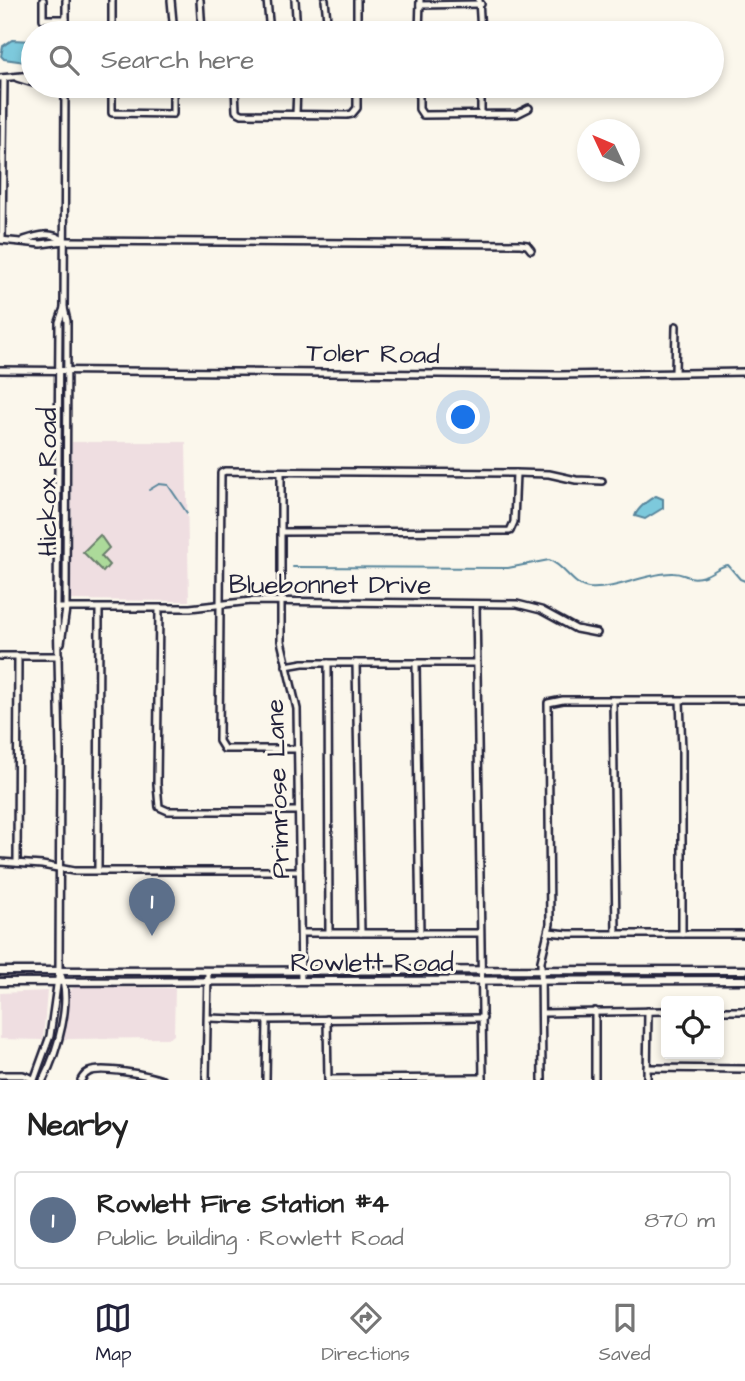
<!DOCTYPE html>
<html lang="en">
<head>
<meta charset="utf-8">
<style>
	:root { --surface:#fff; --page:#f2f2f2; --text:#222; --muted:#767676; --line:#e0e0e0; --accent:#22223b }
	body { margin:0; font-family:"Architects Daughter",sans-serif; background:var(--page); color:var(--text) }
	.controls { position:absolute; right:21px; bottom:21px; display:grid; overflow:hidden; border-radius:7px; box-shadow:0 4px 10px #0003 }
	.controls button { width:63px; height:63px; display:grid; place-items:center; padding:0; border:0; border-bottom:2px solid var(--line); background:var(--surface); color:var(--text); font:35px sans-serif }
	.compass { position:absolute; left:577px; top:119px; width:63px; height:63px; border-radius:50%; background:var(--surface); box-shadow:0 4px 10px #0003; rotate:314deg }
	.you { position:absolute; left:464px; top:418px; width:24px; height:24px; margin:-18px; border:5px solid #fff; border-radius:50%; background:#1a73e8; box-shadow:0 0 0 10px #1a73e833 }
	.badge { display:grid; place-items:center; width:46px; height:46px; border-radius:50%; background:var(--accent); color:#fff; font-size:23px; font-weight:700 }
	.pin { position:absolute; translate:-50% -58px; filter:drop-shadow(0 2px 4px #0008) }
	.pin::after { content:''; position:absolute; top:37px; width:24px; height:21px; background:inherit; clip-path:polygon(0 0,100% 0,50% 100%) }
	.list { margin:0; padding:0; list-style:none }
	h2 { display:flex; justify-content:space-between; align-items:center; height:91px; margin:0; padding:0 28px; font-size:30px }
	h2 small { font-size:23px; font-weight:400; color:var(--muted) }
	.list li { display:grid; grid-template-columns:46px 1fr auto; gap:21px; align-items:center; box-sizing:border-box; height:98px; margin:0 14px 14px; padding:0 14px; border:2px solid var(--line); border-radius:7px }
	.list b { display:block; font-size:26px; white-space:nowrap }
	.list p { margin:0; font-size:23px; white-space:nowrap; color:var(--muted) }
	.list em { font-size:23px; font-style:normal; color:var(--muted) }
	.icon { flex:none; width:38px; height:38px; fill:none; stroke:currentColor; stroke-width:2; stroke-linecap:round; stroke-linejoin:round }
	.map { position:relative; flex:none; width:745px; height:1080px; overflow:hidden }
	.search { position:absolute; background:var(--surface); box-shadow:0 4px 10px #0003; left:21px; right:21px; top:21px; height:77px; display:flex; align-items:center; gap:18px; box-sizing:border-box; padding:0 24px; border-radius:38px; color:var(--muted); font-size:26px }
	.sheet { height:203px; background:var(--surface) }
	nav { display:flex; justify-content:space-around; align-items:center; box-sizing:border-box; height:98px; border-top:2px solid var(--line); background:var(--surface); font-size:19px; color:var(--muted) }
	nav a { display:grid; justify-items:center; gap:4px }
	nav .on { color:var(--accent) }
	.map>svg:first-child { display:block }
</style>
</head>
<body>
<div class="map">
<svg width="745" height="1080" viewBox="0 0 745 1080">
	<rect width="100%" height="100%" fill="#fbf7ec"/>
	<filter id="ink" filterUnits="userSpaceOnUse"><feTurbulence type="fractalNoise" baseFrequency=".0143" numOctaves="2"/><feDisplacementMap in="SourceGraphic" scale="14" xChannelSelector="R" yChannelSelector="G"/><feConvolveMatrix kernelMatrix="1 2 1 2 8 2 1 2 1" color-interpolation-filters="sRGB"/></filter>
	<g filter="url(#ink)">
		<g fill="#efdee1">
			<path d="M 72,442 L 186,442 L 189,601 L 71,600 Z"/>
			<path d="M 74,987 L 175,988 L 174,1035 L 170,1038 L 62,1039 L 69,991 Z"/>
			<path d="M 47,991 L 43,1040 L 0,1039 L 0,993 Z"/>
		</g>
		<path fill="#acda9a" stroke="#677e6a" stroke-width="2" d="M 100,535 L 109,548 L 101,556 L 109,565 L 103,572 L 83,552 Z"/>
		<g fill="#7dc9dc" stroke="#59869c" stroke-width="2">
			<path d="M 12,40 L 33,41 L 33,63 L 4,59 L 1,56 L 3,46 Z"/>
			<path d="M 656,496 L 663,499 L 663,508 L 645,519 L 635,516 C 637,509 649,499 656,496 Z"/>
		</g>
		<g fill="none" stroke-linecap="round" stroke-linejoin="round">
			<g stroke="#59869c" stroke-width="2">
				<path d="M 149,490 L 159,484 L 168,485 L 187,513"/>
				<path d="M 293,567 L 508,568 L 549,560 C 564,565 573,586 588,588 C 615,591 647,572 673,573 C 686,573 688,581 704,576 C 713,573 719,566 728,565 L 740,579 L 745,581"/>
			</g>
			<g stroke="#22223b" stroke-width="10">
				<g id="minor">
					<path d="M 43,0 L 43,19 L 66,19"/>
					<path d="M 112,0 L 112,33"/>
					<path d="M 171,0 L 174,33"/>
					<path d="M 200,0 L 202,33"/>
					<path d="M 267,0 L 270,33"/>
					<path d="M 295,0 L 297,33"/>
					<path d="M 357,0 L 357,33"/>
					<path d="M 479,0 L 481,33"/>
					<path d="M 420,5 L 481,4"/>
					<path d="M 66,33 L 66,0"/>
					<path d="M 324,33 L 327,20 L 325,0"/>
					<path d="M 419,33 L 420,0"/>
					<path d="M 0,78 L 33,75"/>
					<path d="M 17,78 L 33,83"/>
					<path d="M 112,86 L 112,113 L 173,114 L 173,86"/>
					<path d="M 235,86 L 236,111 L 242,114 L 347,115 L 352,114 L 357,108 L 357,86"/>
					<path d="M 419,86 L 419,109 L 423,115 L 517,114 L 529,108"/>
					<path d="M 296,114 L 297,86"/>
					<path d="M 481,115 L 481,86"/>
					<path d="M 0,240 L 41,244 L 64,241 L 520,244 L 527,245 L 531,250"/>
					<path d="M 2,240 L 4,78"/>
					<path d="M 24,240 C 39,235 51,231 64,241"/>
					<path d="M 0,370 L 559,375 L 745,372"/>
					<path d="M 675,372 L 676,326"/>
					<path d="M 281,472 L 281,641 L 297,709 L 301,981"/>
					<path d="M 282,532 L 510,531 L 514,522 L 516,473"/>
					<path d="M 476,604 L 483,1080"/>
					<path d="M 57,608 L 190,608 L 251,601 L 517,604 L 541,610 L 576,629 L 597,633"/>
					<path d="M 159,609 L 157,784 L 159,807 L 168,811 L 298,811"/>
					<path d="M 61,643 L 66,609 L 67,321 L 64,308 L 65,86"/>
					<path d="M 0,656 L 59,656"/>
					<path d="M 328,663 L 329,933"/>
					<path d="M 356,663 L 361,933"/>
					<path d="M 416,664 L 420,934"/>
					<path d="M 286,666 L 303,663 L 476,663"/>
					<path d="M 613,700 L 616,934"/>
					<path d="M 680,701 L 682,750 L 682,934"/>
					<path d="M 298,749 L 224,749 L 219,741 L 221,473 L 225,471 L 516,473 L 549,474 L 576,480 L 602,481"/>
					<path d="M 0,862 L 42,865 L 74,871 L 299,871"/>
					<path d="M 17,863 L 18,656"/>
					<path d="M 98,870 L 99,609"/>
					<path d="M 549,932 L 568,934 L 745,934"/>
					<path d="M 301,933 L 480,933"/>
					<path d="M 719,1011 L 745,1011"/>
					<path d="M 543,1013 L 666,1011"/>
					<path d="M 209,1018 L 267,1020 L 483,1018"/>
					<path d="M 327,1019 L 328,1080"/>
					<path d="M 647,1068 L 745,1069"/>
					<path d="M 0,1075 L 23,1075 L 34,1079"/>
					<path d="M 328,1079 L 483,1078"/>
					<path d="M 34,1080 L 50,1036 L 59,971 L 60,753 L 57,608 L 59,322 L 64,308"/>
					<path d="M 43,1080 C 57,1053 74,998 59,971"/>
					<path d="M 81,1080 C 84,1076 84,1074 89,1072 C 101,1066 149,1075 162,1080"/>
					<path d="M 206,1080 L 208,971"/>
					<path d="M 266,1080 L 267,1020"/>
					<path d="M 542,1080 L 541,961 L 550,924 L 548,703 L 563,700 L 745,700"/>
					<path d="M 595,1080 L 595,1011"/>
					<path d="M 647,1080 L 648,1011"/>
				</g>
			</g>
			<g stroke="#22223b" stroke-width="11">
				<g id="major">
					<path d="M 0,971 L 745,970"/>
					<path d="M 0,982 L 745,980"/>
				</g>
			</g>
			<use href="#minor" stroke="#fbf7ec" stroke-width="5"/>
			<use href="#major" stroke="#fbf7ec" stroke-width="6"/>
		</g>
	</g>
	<g text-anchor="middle" stroke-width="6" stroke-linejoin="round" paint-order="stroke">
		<g font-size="26" fill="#22223b" stroke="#fbf7ec">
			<text transform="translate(373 353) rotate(1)" y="9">Toler Road</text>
			<text transform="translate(47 482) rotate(-90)" y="9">Hickox Road</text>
			<text x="330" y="593">Bluebonnet Drive</text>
			<text transform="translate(277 789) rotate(-92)" y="9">Primrose Lane</text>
			<text x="372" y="971">Rowlett Road</text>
		</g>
	</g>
</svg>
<div class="controls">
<button><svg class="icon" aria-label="locate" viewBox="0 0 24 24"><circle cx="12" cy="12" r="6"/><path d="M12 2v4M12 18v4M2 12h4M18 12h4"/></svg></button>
</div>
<svg class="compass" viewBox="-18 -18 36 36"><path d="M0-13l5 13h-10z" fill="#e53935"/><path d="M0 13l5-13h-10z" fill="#767676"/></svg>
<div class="you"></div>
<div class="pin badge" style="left:152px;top:936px;background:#5c6f8a">1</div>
<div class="search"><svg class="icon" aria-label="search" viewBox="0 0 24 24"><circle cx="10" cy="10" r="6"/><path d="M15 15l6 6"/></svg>Search here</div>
</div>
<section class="sheet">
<h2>Nearby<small></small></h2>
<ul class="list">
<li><span class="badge" style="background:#5c6f8a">1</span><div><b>Rowlett Fire Station #4</b><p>Public building · Rowlett Road</p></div><em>870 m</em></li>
</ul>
</section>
<nav>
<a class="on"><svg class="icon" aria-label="map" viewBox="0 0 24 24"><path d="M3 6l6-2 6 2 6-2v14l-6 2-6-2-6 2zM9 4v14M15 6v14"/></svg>Map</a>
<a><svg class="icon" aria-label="directions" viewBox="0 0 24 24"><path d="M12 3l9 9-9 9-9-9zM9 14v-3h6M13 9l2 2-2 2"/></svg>Directions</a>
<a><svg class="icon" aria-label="saved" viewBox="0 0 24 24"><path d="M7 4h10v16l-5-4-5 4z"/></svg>Saved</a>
</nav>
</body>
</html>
